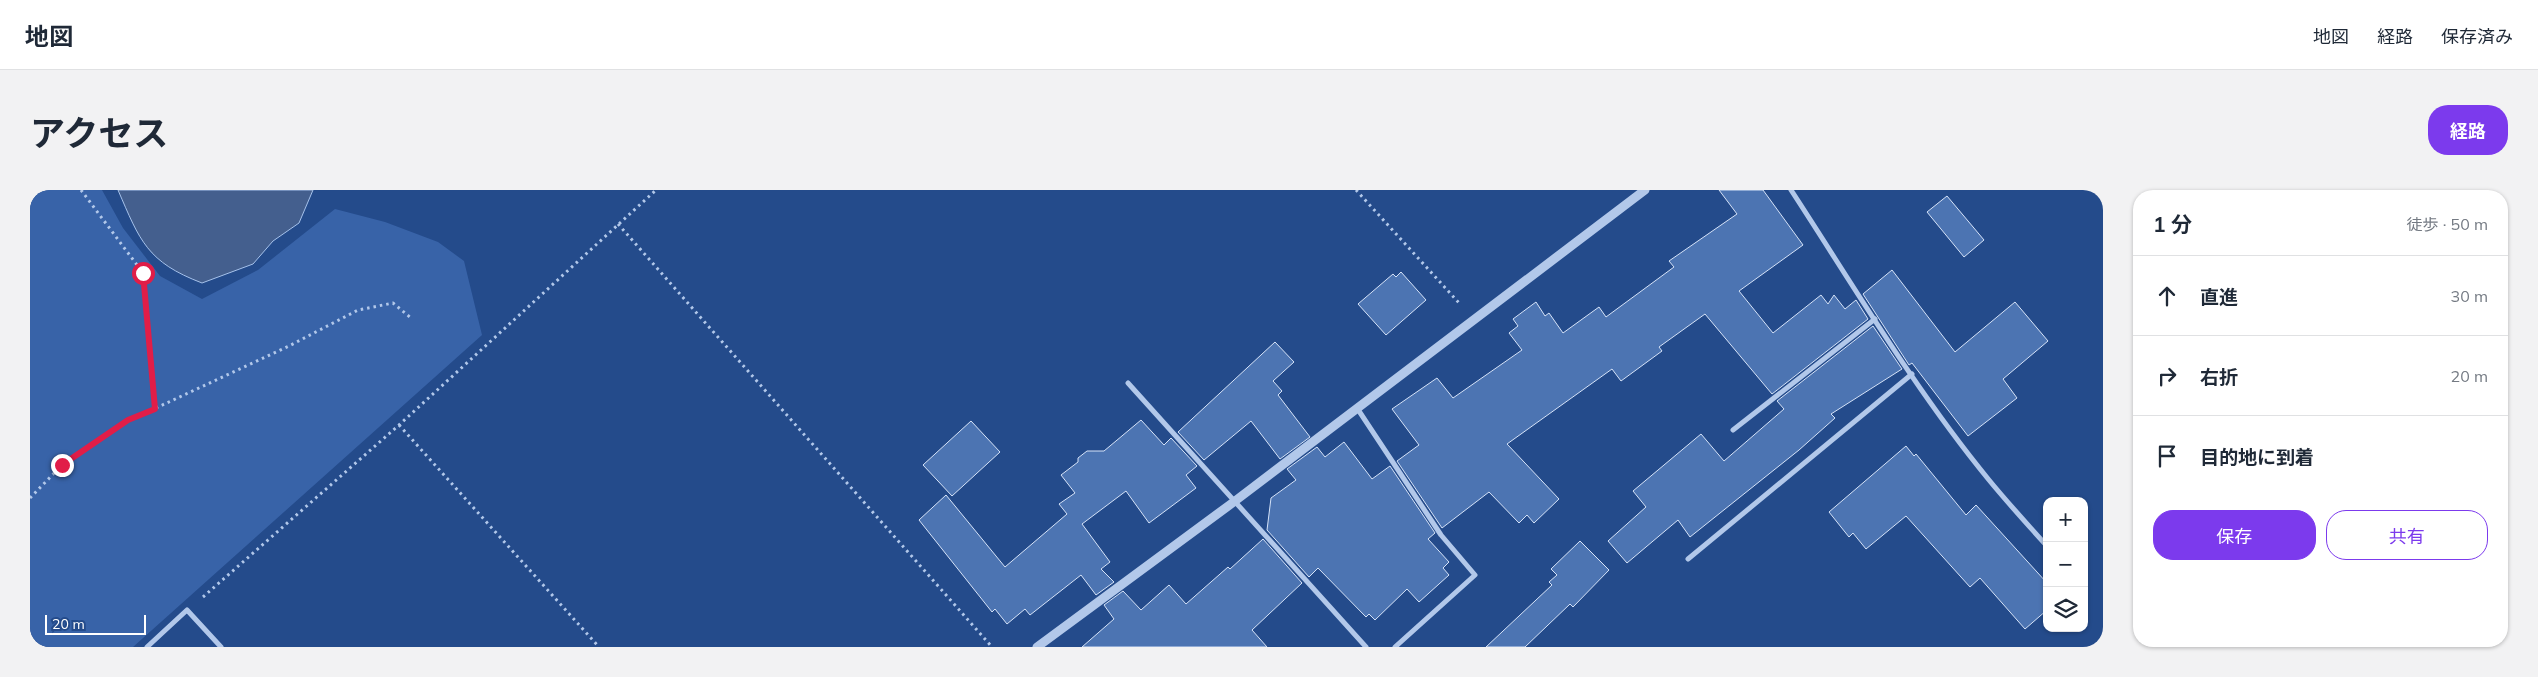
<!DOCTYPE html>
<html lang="ja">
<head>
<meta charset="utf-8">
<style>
	:root { --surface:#fff; --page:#f2f2f3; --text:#1f2937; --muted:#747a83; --line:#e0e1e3; --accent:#7c3aed }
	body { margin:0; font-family:Mulish,"Noto Sans JP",sans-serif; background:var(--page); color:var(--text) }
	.controls { position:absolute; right:15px; bottom:15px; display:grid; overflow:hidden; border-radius:10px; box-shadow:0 1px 4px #0004 }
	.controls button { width:45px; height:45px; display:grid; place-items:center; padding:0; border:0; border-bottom:1px solid var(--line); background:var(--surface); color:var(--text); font:25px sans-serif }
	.scale { position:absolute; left:15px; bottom:12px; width:101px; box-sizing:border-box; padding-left:5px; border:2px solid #fff; border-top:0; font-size:14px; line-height:18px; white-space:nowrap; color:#fff; -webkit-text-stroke:4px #244b8b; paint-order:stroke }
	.stop { position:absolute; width:15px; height:15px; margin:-11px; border:4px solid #e11d48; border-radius:50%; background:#fff }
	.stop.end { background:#e11d48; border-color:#fff; box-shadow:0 1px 5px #0008 }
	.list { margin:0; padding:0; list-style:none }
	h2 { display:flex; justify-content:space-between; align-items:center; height:65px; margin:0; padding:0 20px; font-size:21px }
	h2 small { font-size:16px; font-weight:400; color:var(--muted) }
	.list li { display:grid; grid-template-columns:32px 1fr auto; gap:15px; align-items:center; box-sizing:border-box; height:80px; padding:0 20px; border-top:1px solid var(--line) }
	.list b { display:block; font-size:19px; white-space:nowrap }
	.list em { font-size:16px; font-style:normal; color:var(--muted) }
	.actions { display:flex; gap:10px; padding:15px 20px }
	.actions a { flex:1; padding:11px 0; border:1px solid var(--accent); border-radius:20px; text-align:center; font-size:18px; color:var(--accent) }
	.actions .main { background:var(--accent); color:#fff }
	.icon { flex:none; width:28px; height:28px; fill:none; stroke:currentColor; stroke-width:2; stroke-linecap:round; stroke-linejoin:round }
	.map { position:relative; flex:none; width:2073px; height:457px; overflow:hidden; border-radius:20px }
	header { display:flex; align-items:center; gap:30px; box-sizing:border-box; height:70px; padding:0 25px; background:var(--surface); border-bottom:1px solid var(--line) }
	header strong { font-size:24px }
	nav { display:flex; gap:28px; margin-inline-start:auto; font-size:18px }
	.intro { display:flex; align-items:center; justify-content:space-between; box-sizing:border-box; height:120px; padding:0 30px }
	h1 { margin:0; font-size:35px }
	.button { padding:12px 22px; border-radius:20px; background:var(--accent); color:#fff; font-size:18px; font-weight:700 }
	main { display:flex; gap:30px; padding:0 30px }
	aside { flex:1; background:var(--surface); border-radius:20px; box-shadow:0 1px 4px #0004 }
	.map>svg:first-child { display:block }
</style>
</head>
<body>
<header>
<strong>地図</strong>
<nav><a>地図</a><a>経路</a><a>保存済み</a></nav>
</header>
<div class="intro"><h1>アクセス</h1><a class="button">経路</a></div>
<main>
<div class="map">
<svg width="2073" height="457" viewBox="0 0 2073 457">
	<rect width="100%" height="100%" fill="#244b8b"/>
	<path fill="#3863a8" d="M 0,0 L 72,0 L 93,38 L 130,86 L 172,109 L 228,80 L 305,19 L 355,32 L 408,52 L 434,71 L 452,145 L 103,457 L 0,457 Z"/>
	<path fill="#445f8e" stroke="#a6c2eb" d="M 88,0 L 283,0 L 269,33 L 243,51 L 223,74 L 172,93 C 117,72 110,51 88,0 Z"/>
	<g fill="#4c74b2" stroke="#d6e3f8">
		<path d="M 1689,0 L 1733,0 L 1773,55 L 1709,101 L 1743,143 L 1791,105 L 1798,114 L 1804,105 L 1815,119 L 1826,110 L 1838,129 L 1742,204 L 1675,124 L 1629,157 L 1632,161 L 1591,191 L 1582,179 L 1477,254 L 1529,309 L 1504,333 L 1497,325 L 1489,333 L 1459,302 L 1412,338 L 1367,271 L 1389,255 L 1362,219 L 1407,188 L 1423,208 L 1492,160 L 1479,143 L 1488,136 L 1483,129 L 1506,112 L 1515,126 L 1519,123 L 1533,143 L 1569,117 L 1576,127 L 1644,77 L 1639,71 L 1707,24 Z"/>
		<path d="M 1917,6 L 1954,50 L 1934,67 L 1897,22 Z"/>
		<path d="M 1862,80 L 1925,162 L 1985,112 L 2018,151 L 1973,189 L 1987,208 L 1938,246 L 1882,173 L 1879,175 L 1833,104 Z"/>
		<path d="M 1371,82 L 1396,110 L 1356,145 L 1328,114 L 1363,84 L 1366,87 Z"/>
		<path d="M 1843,136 L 1872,179 L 1801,224 L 1805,228 L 1769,260 L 1660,347 L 1648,330 L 1597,373 L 1578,351 L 1616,317 L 1603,301 L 1671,244 L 1694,271 L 1754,219 L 1747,211 Z"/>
		<path d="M 1245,152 L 1264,172 L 1243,191 L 1252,201 L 1248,205 L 1280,247 L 1250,269 L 1221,231 L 1174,270 L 1148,242 Z"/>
		<path d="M 1111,230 L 1134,255 L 1141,248 L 1167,276 L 1156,285 L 1166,298 L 1119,333 L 1096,301 L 1052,334 L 1080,372 L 1071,379 L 1084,392 L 1066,405 L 1051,385 L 1000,425 L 995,419 L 977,434 L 965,419 L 962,422 L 889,330 L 916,305 L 975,377 L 1037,324 L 1029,314 L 1045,303 L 1031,285 L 1048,272 L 1048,268 L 1057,261 L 1074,261 Z"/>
		<path d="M 941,231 L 970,262 L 922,306 L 893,275 Z"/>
		<path d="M 1314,252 L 1342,289 L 1360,276 L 1405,343 L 1398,349 L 1419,372 L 1413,378 L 1419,385 L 1389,412 L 1377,399 L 1345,430 L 1339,424 L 1336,427 L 1288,378 L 1279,387 L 1237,340 L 1241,308 L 1266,290 L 1257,279 L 1287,257 L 1295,267 Z"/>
		<path d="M 1876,256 L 1884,266 L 1886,264 L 1936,325 L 1946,315 L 2017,393 L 2017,420 L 1995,439 L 1950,388 L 1940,397 L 1876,326 L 1836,359 L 1823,343 L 1819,347 L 1799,322 Z"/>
		<path d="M 1233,349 L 1272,393 L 1222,440 L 1237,457 L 1052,457 L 1084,429 L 1074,415 L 1093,401 L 1111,420 L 1139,395 L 1156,414 L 1198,377 L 1200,379 Z"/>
		<path d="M 1550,351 L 1579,380 L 1543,417 L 1540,414 L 1495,457 L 1456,457 L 1522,395 L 1519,392 L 1527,385 L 1521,379 Z"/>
	</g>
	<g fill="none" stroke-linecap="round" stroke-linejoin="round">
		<g stroke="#b2c8ea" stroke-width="3" stroke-dasharray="2.5 4" stroke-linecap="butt">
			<path d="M 51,0 L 113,83 L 125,218"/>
			<path d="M 1326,0 L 1430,114"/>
			<path d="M 588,34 L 962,457"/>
			<path d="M 369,235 L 569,457"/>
			<path d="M 0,308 L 32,275 L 98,231 L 259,156 L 328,120 L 363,113 L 381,128"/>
			<path d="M 173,407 L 369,235 L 626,0"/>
		</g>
		<g stroke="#b2c8ea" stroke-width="5">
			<path d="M 1761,0 C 1825,98 1885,200 1959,290 C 1977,312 1997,334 2017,356"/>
			<path d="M 1098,193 L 1336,457"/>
			<path d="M 1327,218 L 1411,345 L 1445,385 L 1365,457"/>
			<path d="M 1703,240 L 1845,129"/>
			<path d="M 1658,369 L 1882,184"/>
			<path d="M 117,457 L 157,420 L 191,457"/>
		</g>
		<path stroke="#b2c8ea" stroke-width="9" d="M 1007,457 L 1205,311 L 1615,0"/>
	</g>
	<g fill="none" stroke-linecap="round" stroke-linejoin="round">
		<path stroke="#e11d48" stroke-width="6" d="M 32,275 L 98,230 L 125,219 L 113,83"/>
	</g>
</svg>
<div class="controls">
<button>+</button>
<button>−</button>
<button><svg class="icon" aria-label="layers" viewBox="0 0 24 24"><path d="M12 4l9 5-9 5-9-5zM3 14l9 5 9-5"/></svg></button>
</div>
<div class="scale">20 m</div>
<div class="stop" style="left:113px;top:83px"></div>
<div class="stop end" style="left:32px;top:275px"></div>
</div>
<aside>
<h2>1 分<small>徒歩 · 50 m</small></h2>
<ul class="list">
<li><svg class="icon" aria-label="ahead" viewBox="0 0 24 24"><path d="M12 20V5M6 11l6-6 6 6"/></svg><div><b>直進</b></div><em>30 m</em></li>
<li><svg class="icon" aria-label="right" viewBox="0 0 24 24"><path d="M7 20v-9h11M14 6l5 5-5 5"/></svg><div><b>右折</b></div><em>20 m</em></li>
<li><svg class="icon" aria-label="arrive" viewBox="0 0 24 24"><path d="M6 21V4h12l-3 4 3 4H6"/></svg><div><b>目的地に到着</b></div></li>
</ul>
<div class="actions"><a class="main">保存</a><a>共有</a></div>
</aside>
</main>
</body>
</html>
